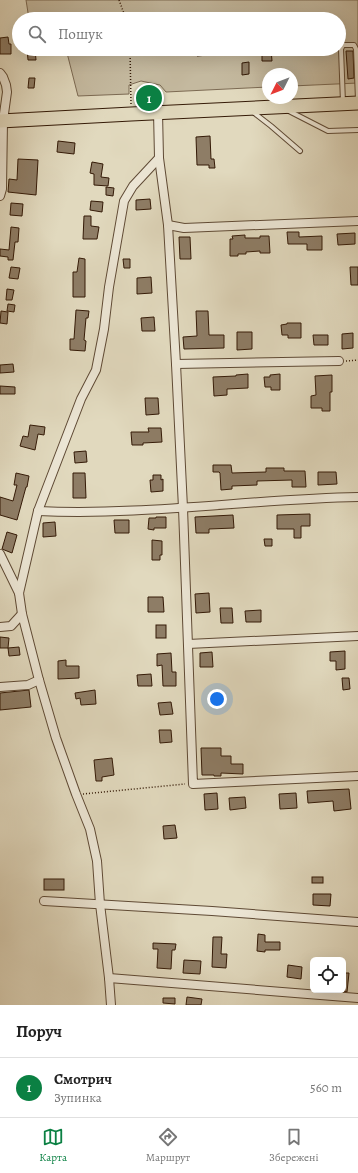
<!DOCTYPE html>
<html lang="uk">
<head>
<meta charset="utf-8">
<style>
	:root { --surface:#fff; --page:#f6f6f6; --text:#222; --muted:#767676; --line:#e0e0e0; --accent:#0b8043 }
	body { margin:0; font-family:Alegreya,serif; background:var(--page); color:var(--text) }
	.controls { position:absolute; right:12px; bottom:12px; display:grid; overflow:hidden; border-radius:6px; box-shadow:0 4px 16px #0002 }
	.controls button { width:36px; height:36px; display:grid; place-items:center; padding:0; border:0; border-bottom:1px solid var(--line); background:var(--surface); color:var(--text); font:20px sans-serif }
	.compass { position:absolute; left:262px; top:68px; width:36px; height:36px; border-radius:50%; background:var(--surface); box-shadow:0 4px 16px #0002; rotate:228deg }
	.you { position:absolute; left:217px; top:699px; width:14px; height:14px; margin:-10px; border:3px solid #fff; border-radius:50%; background:#1a73e8; box-shadow:0 0 0 6px #1a73e833 }
	.badge { display:grid; place-items:center; width:26px; height:26px; border-radius:50%; background:var(--accent); color:#fff; font-size:13px; font-weight:700 }
	.pin { position:absolute; translate:-50% -50%; border:2px solid #fff; box-shadow:0 1px 4px #0006 }
	.list { margin:0; padding:0; list-style:none }
	h2 { display:flex; justify-content:space-between; align-items:center; height:52px; margin:0; padding:0 16px; font-size:17px }
	h2 small { font-size:13px; font-weight:400; color:var(--muted) }
	.list li { display:grid; grid-template-columns:26px 1fr auto; gap:12px; align-items:center; box-sizing:border-box; height:60px; padding:0 16px; border-top:1px solid var(--line) }
	.list b { display:block; font-size:15px; white-space:nowrap }
	.list p { margin:0; font-size:13px; white-space:nowrap; color:var(--muted) }
	.list em { font-size:13px; font-style:normal; color:var(--muted) }
	.icon { flex:none; width:22px; height:22px; fill:none; stroke:currentColor; stroke-width:2; stroke-linecap:round; stroke-linejoin:round }
	.map { position:relative; flex:none; width:358px; height:1005px; overflow:hidden }
	.search { position:absolute; background:var(--surface); box-shadow:0 4px 16px #0002; left:12px; right:12px; top:12px; height:44px; display:flex; align-items:center; gap:10px; box-sizing:border-box; padding:0 14px; border-radius:22px; color:var(--muted); font-size:15px }
	.sheet { height:112px; background:var(--surface) }
	nav { display:flex; justify-content:space-around; align-items:center; box-sizing:border-box; height:56px; border-top:1px solid var(--line); background:var(--surface); font-size:11px; color:var(--muted) }
	nav a { display:grid; justify-items:center; gap:2px }
	nav .on { color:var(--accent) }
	.map>svg:first-child { display:block }
</style>
</head>
<body>
<div class="map">
<svg width="358" height="1005" viewBox="0 0 358 1005">
	<rect width="100%" height="100%" fill="#e1d9be"/>
	<filter id="stains"><feTurbulence type="fractalNoise" baseFrequency=".005" numOctaves="4"/><feColorMatrix values="0 0 0 0 .2 0 0 0 0 .09 0 0 0 0 .02 0 0 0 .5 -.17"/></filter>
	<radialGradient id="worn" r=".72"><stop offset=".6" stop-color="#630" stop-opacity="0"/><stop offset="1" stop-color="#630" stop-opacity=".3"/></radialGradient>
	<path fill="#c4b99f" stroke="#7c6a53" d="M 26,0 L 358,0 L 358,83 L 292,86 L 292,74 L 268,74 L 268,87 L 166,92 L 160,85 L 141,81 L 129,85 L 129,94 L 78,96 L 66,49 L 339,49 L 339,19 L 29,19 Z"/>
	<g fill="#8e7d66" stroke="#341a07">
		<path d="M 8,37 L 9,44 L 11,44 L 11,54 L 0,54 L 0,38 Z"/>
		<path d="M 27,49 L 35,49 L 36,60 L 28,60 Z"/>
		<path d="M 196,49 L 207,49 L 208,55 L 197,56 Z"/>
		<path d="M 262,49 L 271,49 L 272,61 L 262,61 Z"/>
		<path d="M 346,51 L 353,51 L 354,78 L 348,79 Z"/>
		<path d="M 249,62 L 249,74 L 242,75 L 242,63 Z"/>
		<path d="M 29,78 L 35,78 L 34,88 L 28,88 Z"/>
		<path d="M 210,136 L 211,159 L 214,159 L 215,168 L 209,168 L 209,165 L 197,165 L 196,137 Z"/>
		<path d="M 58,141 L 75,143 L 74,154 L 57,152 Z"/>
		<path d="M 18,159 L 38,160 L 36,195 L 8,192 L 9,179 L 17,180 Z"/>
		<path d="M 92,162 L 103,164 L 101,177 L 109,178 L 108,186 L 94,185 L 94,174 L 90,173 Z"/>
		<path d="M 106,187 L 114,188 L 113,196 L 106,195 Z"/>
		<path d="M 150,199 L 151,209 L 136,210 L 136,200 Z"/>
		<path d="M 91,201 L 103,202 L 102,212 L 90,210 Z"/>
		<path d="M 11,203 L 23,204 L 22,216 L 10,215 Z"/>
		<path d="M 84,216 L 91,216 L 91,226 L 99,227 L 97,239 L 83,239 Z"/>
		<path d="M 11,227 L 19,228 L 18,242 L 15,242 L 13,260 L 8,260 L 8,257 L 0,256 L 0,249 L 9,250 Z"/>
		<path d="M 287,232 L 299,232 L 299,237 L 322,236 L 322,250 L 307,250 L 307,244 L 288,244 Z"/>
		<path d="M 355,233 L 355,244 L 338,245 L 337,234 Z"/>
		<path d="M 245,235 L 245,238 L 260,238 L 260,236 L 269,236 L 270,253 L 260,253 L 260,251 L 246,252 L 246,254 L 238,254 L 238,256 L 230,256 L 230,239 L 233,239 L 232,236 Z"/>
		<path d="M 179,237 L 190,237 L 191,259 L 180,259 Z"/>
		<path d="M 79,258 L 85,259 L 85,297 L 73,297 L 73,272 L 77,272 Z"/>
		<path d="M 123,259 L 130,259 L 130,268 L 124,268 Z"/>
		<path d="M 11,267 L 20,268 L 18,279 L 9,278 Z"/>
		<path d="M 350,267 L 358,267 L 358,285 L 351,285 Z"/>
		<path d="M 151,277 L 152,293 L 137,294 L 137,278 Z"/>
		<path d="M 7,289 L 14,290 L 12,300 L 6,300 Z"/>
		<path d="M 8,304 L 15,305 L 14,312 L 7,311 Z"/>
		<path d="M 76,310 L 89,311 L 88,318 L 86,318 L 84,340 L 86,341 L 85,351 L 70,350 L 70,339 L 74,339 Z"/>
		<path d="M 1,311 L 8,312 L 7,324 L 0,323 Z"/>
		<path d="M 196,311 L 208,311 L 209,335 L 224,335 L 224,348 L 184,349 L 183,337 L 197,336 Z"/>
		<path d="M 154,317 L 155,331 L 142,331 L 141,318 Z"/>
		<path d="M 287,323 L 301,323 L 301,338 L 288,338 L 288,335 L 282,335 L 281,325 L 287,324 Z"/>
		<path d="M 237,332 L 252,332 L 252,349 L 237,350 Z"/>
		<path d="M 353,333 L 353,348 L 342,349 L 342,334 Z"/>
		<path d="M 313,335 L 328,335 L 328,345 L 314,345 Z"/>
		<path d="M 13,364 L 14,372 L 0,373 L 0,365 Z"/>
		<path d="M 248,374 L 248,388 L 227,389 L 227,395 L 214,396 L 213,377 L 236,376 L 236,375 Z"/>
		<path d="M 280,374 L 280,390 L 271,390 L 271,387 L 265,387 L 264,377 L 270,377 L 270,375 Z"/>
		<path d="M 332,375 L 332,392 L 330,392 L 330,411 L 322,411 L 322,408 L 311,408 L 311,396 L 316,395 L 315,376 Z"/>
		<path d="M 0,386 L 15,387 L 15,394 L 0,394 Z"/>
		<path d="M 145,398 L 158,398 L 159,414 L 146,415 Z"/>
		<path d="M 30,425 L 45,427 L 44,435 L 38,434 L 35,450 L 20,446 L 23,436 L 28,437 Z"/>
		<path d="M 148,428 L 161,428 L 162,442 L 143,443 L 143,445 L 132,445 L 131,432 L 149,432 Z"/>
		<path d="M 86,451 L 87,462 L 75,463 L 74,452 Z"/>
		<path d="M 213,465 L 231,465 L 232,473 L 266,472 L 266,468 L 284,468 L 284,471 L 305,471 L 306,487 L 292,487 L 292,480 L 257,481 L 257,485 L 232,486 L 232,489 L 221,490 L 220,473 L 219,472 L 213,472 Z"/>
		<path d="M 318,472 L 336,472 L 337,484 L 318,485 Z"/>
		<path d="M 16,473 L 29,476 L 27,487 L 26,487 L 17,520 L 0,515 L 0,497 L 13,501 L 17,485 L 14,485 Z"/>
		<path d="M 73,473 L 85,473 L 86,498 L 73,498 Z"/>
		<path d="M 153,475 L 161,475 L 161,480 L 163,479 L 163,491 L 151,492 L 150,480 L 153,480 Z"/>
		<path d="M 310,514 L 310,526 L 301,526 L 301,538 L 294,538 L 294,529 L 277,529 L 277,515 Z"/>
		<path d="M 233,515 L 234,528 L 209,529 L 209,533 L 196,533 L 195,517 Z"/>
		<path d="M 156,517 L 166,517 L 166,528 L 154,528 L 154,530 L 148,529 L 149,518 L 156,518 Z"/>
		<path d="M 114,520 L 129,520 L 129,533 L 115,533 Z"/>
		<path d="M 55,522 L 56,536 L 43,537 L 43,523 Z"/>
		<path d="M 7,532 L 17,535 L 12,553 L 2,549 Z"/>
		<path d="M 264,539 L 272,539 L 272,546 L 265,546 Z"/>
		<path d="M 152,540 L 162,541 L 162,555 L 160,555 L 160,560 L 152,560 Z"/>
		<path d="M 209,593 L 210,612 L 196,613 L 195,594 Z"/>
		<path d="M 148,597 L 163,597 L 164,612 L 148,612 Z"/>
		<path d="M 220,608 L 232,608 L 233,623 L 221,623 Z"/>
		<path d="M 261,610 L 261,622 L 246,622 L 245,611 Z"/>
		<rect x="156" y="625" width="10" height="13"/>
		<path d="M 0,637 L 9,638 L 8,648 L 0,648 Z"/>
		<path d="M 19,647 L 20,655 L 9,656 L 8,648 Z"/>
		<path d="M 345,651 L 345,669 L 336,670 L 336,661 L 330,661 L 330,652 Z"/>
		<path d="M 212,652 L 213,667 L 200,667 L 200,653 Z"/>
		<path d="M 171,653 L 172,672 L 176,672 L 176,686 L 163,686 L 162,665 L 157,666 L 157,654 Z"/>
		<path d="M 66,660 L 66,666 L 79,666 L 79,678 L 58,679 L 58,661 Z"/>
		<path d="M 151,674 L 152,686 L 138,686 L 137,675 Z"/>
		<path d="M 342,678 L 349,678 L 350,689 L 343,690 Z"/>
		<path d="M 29,690 L 31,707 L 0,710 L 0,693 Z"/>
		<path d="M 95,690 L 96,704 L 81,705 L 80,698 L 76,699 L 75,693 Z"/>
		<path d="M 219,695 L 220,702 L 210,703 L 210,696 Z"/>
		<path d="M 171,702 L 173,714 L 160,715 L 158,703 Z"/>
		<path d="M 159,730 L 171,730 L 172,742 L 160,743 Z"/>
		<path d="M 201,748 L 221,748 L 221,756 L 231,756 L 231,764 L 243,764 L 243,774 L 221,773 L 221,776 L 214,776 L 214,775 L 202,775 Z"/>
		<path d="M 112,758 L 114,775 L 102,777 L 102,781 L 96,781 L 94,760 Z"/>
		<path d="M 349,789 L 351,809 L 334,811 L 333,801 L 308,803 L 307,791 Z"/>
		<path d="M 217,793 L 218,809 L 205,810 L 204,794 Z"/>
		<path d="M 296,793 L 297,808 L 280,809 L 279,794 Z"/>
		<path d="M 245,797 L 246,808 L 230,810 L 229,798 Z"/>
		<path d="M 175,825 L 177,838 L 164,839 L 163,826 Z"/>
		<rect x="312" y="877" width="11" height="6"/>
		<rect x="44" y="879" width="20" height="11"/>
		<path d="M 313,894 L 331,894 L 330,906 L 313,905 Z"/>
		<path d="M 258,934 L 265,935 L 265,942 L 280,942 L 280,950 L 265,950 L 265,952 L 257,951 Z"/>
		<path d="M 213,937 L 222,937 L 221,954 L 227,954 L 226,968 L 212,967 Z"/>
		<path d="M 153,943 L 176,944 L 175,950 L 172,950 L 171,969 L 157,968 L 158,949 L 153,949 Z"/>
		<path d="M 184,960 L 201,961 L 200,974 L 183,973 Z"/>
		<path d="M 288,965 L 302,967 L 301,979 L 287,977 Z"/>
		<path d="M 343,973 L 349,973 L 347,992 L 343,991 Z"/>
		<path d="M 187,997 L 202,999 L 201,1005 L 186,1005 Z"/>
		<path d="M 163,998 L 175,998 L 175,1004 L 163,1003 Z"/>
	</g>
	<g fill="none" stroke-linecap="round" stroke-linejoin="round">
		<g stroke="#5f4a35" stroke-width="6">
			<g id="lane">
				<path d="M 343,103 L 341,49 L 343,45 L 354,45 L 356,49 L 358,100"/>
				<path d="M 287,110 L 328,131 L 358,130"/>
				<path d="M 253,112 L 271,126 L 300,151"/>
			</g>
		</g>
		<g stroke="#5f4a35" stroke-width="10">
			<g id="street">
				<path d="M 0,73 L 3,77 L 6,85 L 7,92 L 3,121 L 2,189 L 0,196"/>
				<path d="M 159,158 L 168,225 L 176,364 L 183,508 L 193,784 L 358,776"/>
				<path d="M 168,225 L 184,228 L 358,221"/>
				<path d="M 176,364 L 339,361"/>
				<path d="M 38,511 C 145,516 251,499 358,497"/>
				<path d="M 0,554 L 19,593"/>
				<path d="M 0,627 L 11,626 L 22,614"/>
				<path d="M 188,644 L 358,636"/>
				<path d="M 0,687 L 28,685 L 39,680"/>
				<path d="M 44,901 L 212,911 L 358,922"/>
				<path d="M 109,978 L 358,998"/>
				<path d="M 111,1005 L 109,978 L 100,904 L 97,861 L 90,829 L 76,794 L 56,738 L 39,680 L 22,614 L 19,593 L 38,511 L 81,399 L 96,370 L 104,329 L 109,287 L 124,201 L 133,186 L 159,158 L 158,112"/>
			</g>
		</g>
		<g stroke="#341a07" stroke-width="15">
			<path id="primary" d="M 0,121 L 131,114 L 358,103"/>
		</g>
		<g stroke="#341a07" stroke-width="1.5" stroke-dasharray="1 2" stroke-linecap="butt">
			<path d="M 119,0 L 126,19"/>
			<path d="M 130,49 L 131,104"/>
			<path d="M 346,361 L 358,360"/>
			<path d="M 83,794 L 185,784"/>
		</g>
		<use href="#lane" stroke="#ece6d5" stroke-width="4"/>
		<use href="#street" stroke="#ece6d5" stroke-width="8"/>
		<use href="#primary" stroke="#e1d9be" stroke-width="13"/>
	</g>
	<rect width="100%" height="100%" filter="url(#stains)"/>
	<rect width="100%" height="100%" fill="url(#worn)"/>
</svg>
<div class="controls">
<button><svg class="icon" aria-label="locate" viewBox="0 0 24 24"><circle cx="12" cy="12" r="6"/><path d="M12 2v4M12 18v4M2 12h4M18 12h4"/></svg></button>
</div>
<svg class="compass" viewBox="-18 -18 36 36"><path d="M0-13l5 13h-10z" fill="#e53935"/><path d="M0 13l5-13h-10z" fill="#767676"/></svg>
<div class="you"></div>
<div class="pin badge" style="left:149px;top:98px">1</div>
<div class="search"><svg class="icon" aria-label="search" viewBox="0 0 24 24"><circle cx="10" cy="10" r="6"/><path d="M15 15l6 6"/></svg>Пошук</div>
</div>
<section class="sheet">
<h2>Поруч<small></small></h2>
<ul class="list">
<li><span class="badge">1</span><div><b>Смотрич</b><p>Зупинка</p></div><em>560 m</em></li>
</ul>
</section>
<nav>
<a class="on"><svg class="icon" aria-label="map" viewBox="0 0 24 24"><path d="M3 6l6-2 6 2 6-2v14l-6 2-6-2-6 2zM9 4v14M15 6v14"/></svg>Карта</a>
<a><svg class="icon" aria-label="directions" viewBox="0 0 24 24"><path d="M12 3l9 9-9 9-9-9zM9 14v-3h6M13 9l2 2-2 2"/></svg>Маршрут</a>
<a><svg class="icon" aria-label="saved" viewBox="0 0 24 24"><path d="M7 4h10v16l-5-4-5 4z"/></svg>Збережені</a>
</nav>
</body>
</html>
